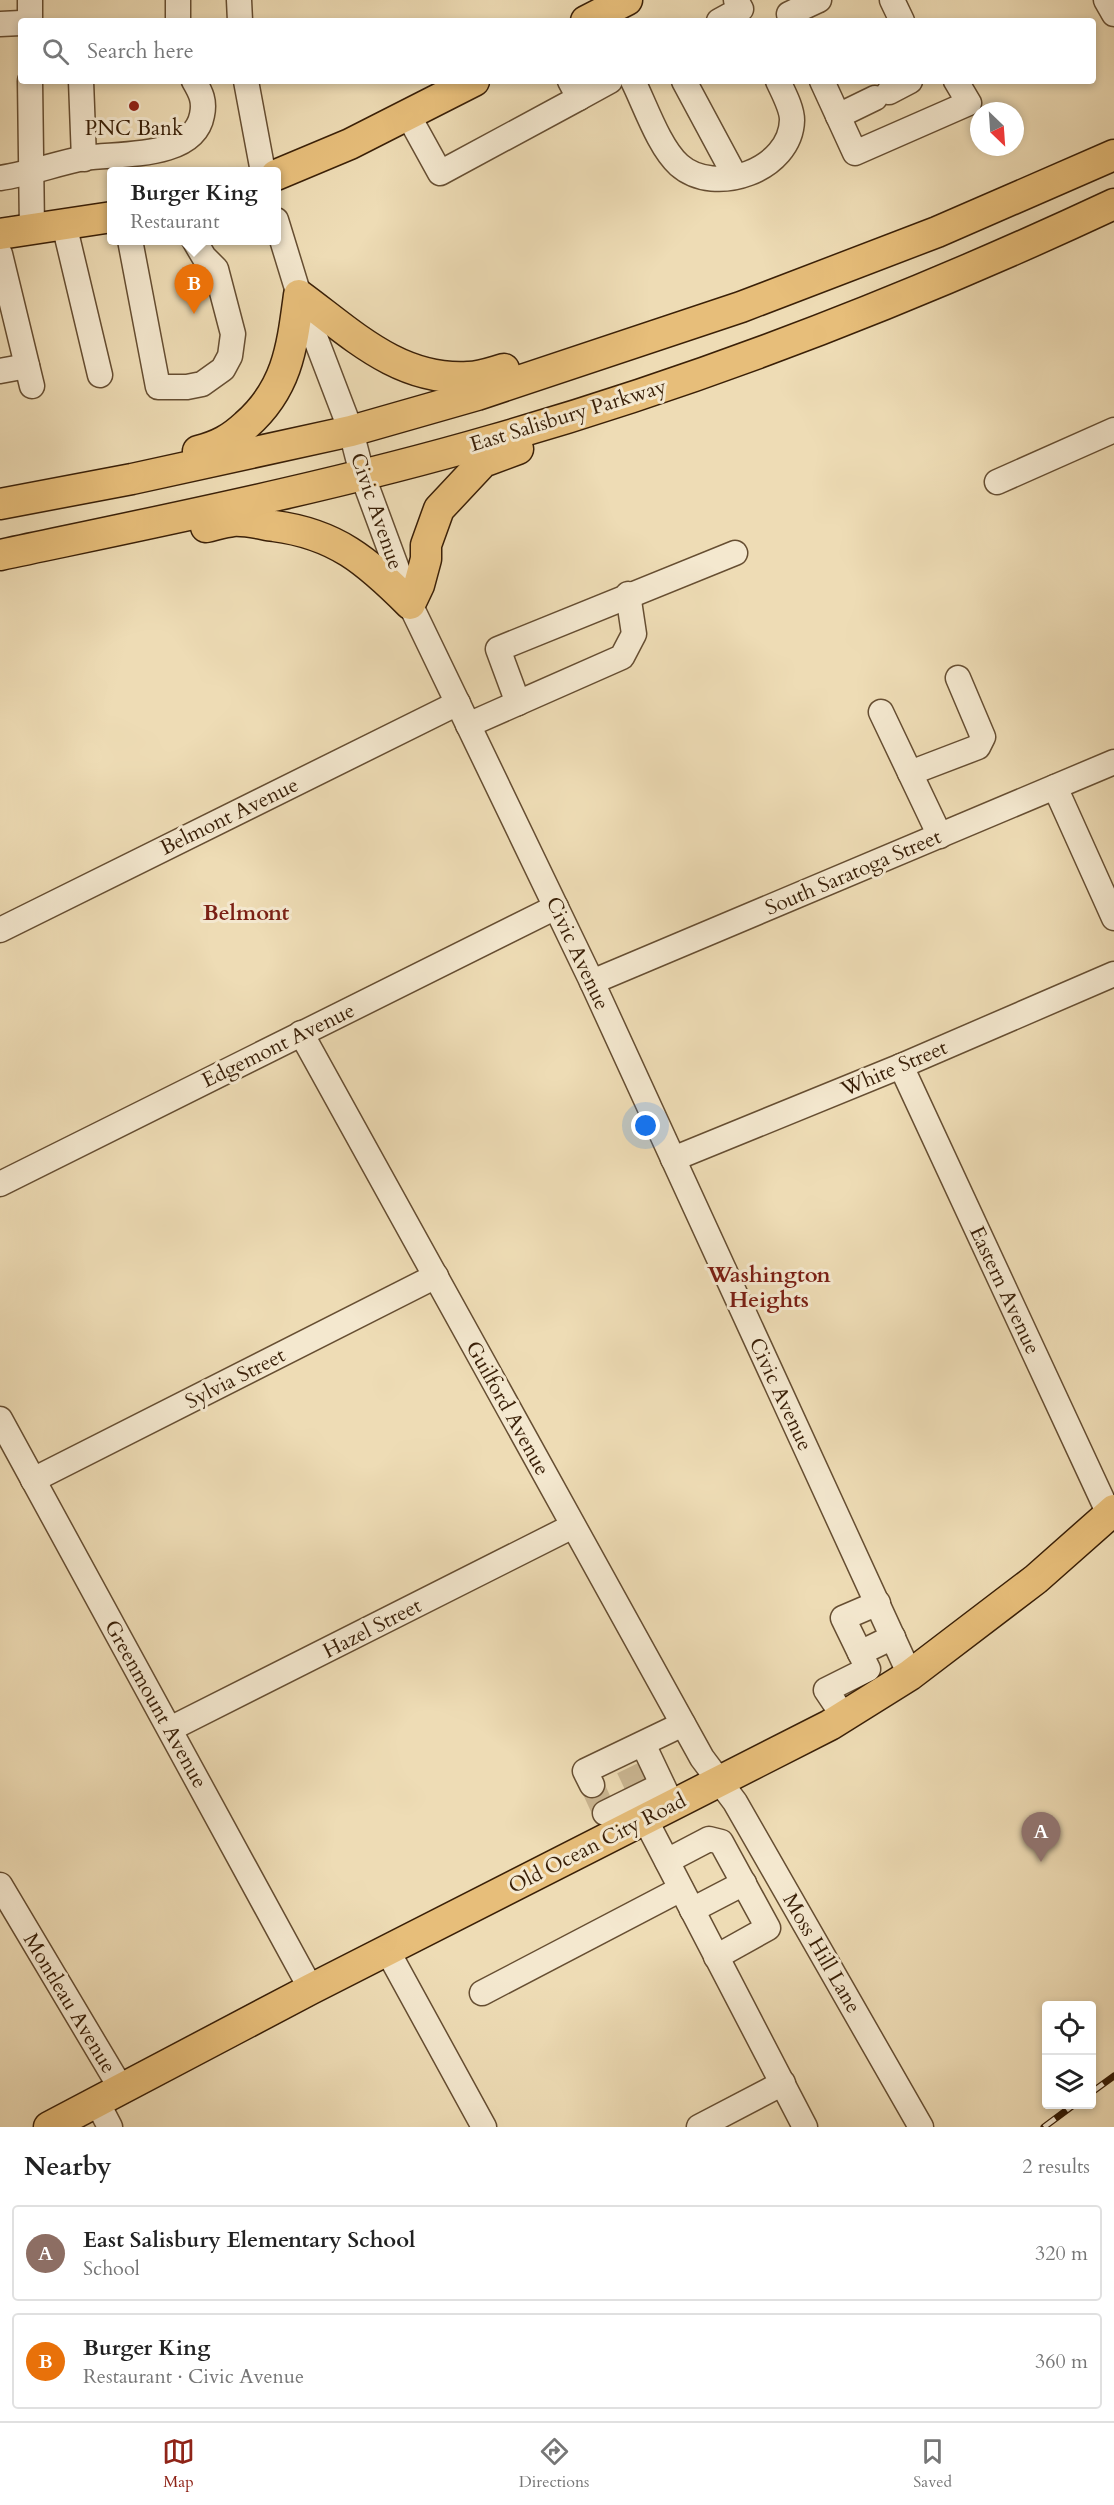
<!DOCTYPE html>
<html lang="en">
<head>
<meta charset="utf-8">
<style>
	:root { --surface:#fff; --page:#f6f6f6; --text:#222; --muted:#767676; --line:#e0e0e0; --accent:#8f2418 }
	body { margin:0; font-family:Cardo,serif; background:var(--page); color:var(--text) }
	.controls { position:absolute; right:18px; bottom:18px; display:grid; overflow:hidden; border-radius:6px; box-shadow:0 3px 9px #0003 }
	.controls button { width:54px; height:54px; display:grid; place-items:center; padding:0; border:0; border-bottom:2px solid var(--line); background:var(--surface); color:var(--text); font:30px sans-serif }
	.compass { position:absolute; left:970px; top:102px; width:54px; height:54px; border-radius:50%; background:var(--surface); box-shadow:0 3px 9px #0003; rotate:155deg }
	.you { position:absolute; left:646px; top:1126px; width:21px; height:21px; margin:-15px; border:4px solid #fff; border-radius:50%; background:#1a73e8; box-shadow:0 0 0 9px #1a73e833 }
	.badge { display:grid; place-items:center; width:39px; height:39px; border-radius:50%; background:var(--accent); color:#fff; font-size:20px; font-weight:700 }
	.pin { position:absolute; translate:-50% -50px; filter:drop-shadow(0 2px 3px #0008) }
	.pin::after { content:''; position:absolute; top:32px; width:21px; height:18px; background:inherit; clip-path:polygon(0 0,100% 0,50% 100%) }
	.popup { position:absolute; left:107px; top:167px; width:174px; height:78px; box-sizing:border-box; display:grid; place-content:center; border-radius:6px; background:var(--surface); filter:drop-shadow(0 2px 4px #0005); font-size:20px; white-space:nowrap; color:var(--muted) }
	.popup b { font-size:22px; color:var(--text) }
	.popup::after { content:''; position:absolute; left:50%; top:100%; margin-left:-12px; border:12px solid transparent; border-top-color:var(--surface) }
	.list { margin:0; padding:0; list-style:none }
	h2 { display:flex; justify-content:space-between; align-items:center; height:78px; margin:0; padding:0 24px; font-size:26px }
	h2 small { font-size:20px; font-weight:400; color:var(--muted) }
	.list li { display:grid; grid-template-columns:39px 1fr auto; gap:18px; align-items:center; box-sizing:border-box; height:96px; margin:0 12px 12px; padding:0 12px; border:2px solid var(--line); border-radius:6px }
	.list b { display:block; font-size:22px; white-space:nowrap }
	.list p { margin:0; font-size:20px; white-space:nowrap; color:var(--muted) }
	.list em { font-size:20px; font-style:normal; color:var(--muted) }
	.icon { flex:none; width:33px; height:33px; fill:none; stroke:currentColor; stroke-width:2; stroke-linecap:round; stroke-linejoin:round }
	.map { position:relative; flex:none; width:1114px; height:2127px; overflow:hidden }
	.search { position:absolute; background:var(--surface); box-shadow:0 3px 9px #0003; left:18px; right:18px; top:18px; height:66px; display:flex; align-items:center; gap:15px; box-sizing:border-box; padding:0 21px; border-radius:6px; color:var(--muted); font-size:22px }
	.sheet { height:294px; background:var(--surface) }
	nav { display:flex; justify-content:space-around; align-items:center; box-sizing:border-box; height:84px; border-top:2px solid var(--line); background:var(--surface); font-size:16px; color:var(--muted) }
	nav a { display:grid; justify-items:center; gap:3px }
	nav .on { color:var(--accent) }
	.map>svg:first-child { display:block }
</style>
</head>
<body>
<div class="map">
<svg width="1114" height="2127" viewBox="0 0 1114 2127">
	<rect width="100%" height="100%" fill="#eedcb5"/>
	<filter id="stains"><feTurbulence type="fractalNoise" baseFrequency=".00333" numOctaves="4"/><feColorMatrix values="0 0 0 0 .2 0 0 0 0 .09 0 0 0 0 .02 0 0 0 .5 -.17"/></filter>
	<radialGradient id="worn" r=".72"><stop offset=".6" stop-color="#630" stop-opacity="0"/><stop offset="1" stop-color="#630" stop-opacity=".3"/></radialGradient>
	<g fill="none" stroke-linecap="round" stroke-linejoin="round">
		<g stroke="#cab692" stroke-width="24" stroke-dasharray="24 12" stroke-linecap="butt">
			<path d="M 628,1768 L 638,1789"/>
			<path d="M 592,1785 L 602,1807"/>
		</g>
		<g stroke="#664e32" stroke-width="27">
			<g id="minor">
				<path d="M 30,0 L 30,21"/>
				<path d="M 178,0 L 178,21"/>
				<path d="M 239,0 L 240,21"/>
				<path d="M 892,0 L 902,21"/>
				<path d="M 1106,0 L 1114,14"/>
				<path d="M 789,14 L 819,0"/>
				<path d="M 719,21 L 741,9 L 736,0"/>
				<path d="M 0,24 L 21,23"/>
				<path d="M 30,81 L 32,230"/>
				<path d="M 81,81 L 84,159"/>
				<path d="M 246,81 L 263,172"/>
				<path d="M 633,81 C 645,105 659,147 679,165 C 715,197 791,170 792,120 C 792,108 783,92 778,81"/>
				<path d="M 684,81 L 735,176"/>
				<path d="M 822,81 L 855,153 L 969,103 L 956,81"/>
				<path d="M 889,92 L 910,81"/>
				<path d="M 579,98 L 610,81"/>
				<path d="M 408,115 L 440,173 L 579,98 L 570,81"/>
				<path d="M 838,116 L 875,98"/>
				<path d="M 0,178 C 30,174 57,163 85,158 C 120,153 194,159 202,115 C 205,101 201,93 194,81"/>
				<path d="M 276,220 L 299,295 L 351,431 L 362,474 L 410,604 L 592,982 L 910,1675"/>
				<path d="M 64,224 L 100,375"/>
				<path d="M 130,240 L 158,387 L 187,387 L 202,384 L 223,369 L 230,356 L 233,334 L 216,269 L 204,257 L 194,240"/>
				<path d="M 0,254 L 32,386"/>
				<path d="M 0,371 L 27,366"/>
				<path d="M 997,482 L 1114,430"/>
				<path d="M 518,703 L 498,649 L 735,553"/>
				<path d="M 881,712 L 940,836"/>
				<path d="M 468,725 L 622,657 L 634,634 L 628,594"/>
				<path d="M 910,773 L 978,747 L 983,737 L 958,678"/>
				<path d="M 1055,787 L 1114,918"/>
				<path d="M 0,930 L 458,703"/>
				<path d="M 592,982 L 1114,762"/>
				<path d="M 301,1033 L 702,1758 L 735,1802 L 921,2127"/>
				<path d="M 901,1066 L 1109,1514"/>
				<path d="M 673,1159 L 901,1066 L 1114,974"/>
				<path d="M 0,1184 L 556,907"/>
				<path d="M 0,1419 L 311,1989"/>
				<path d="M 33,1480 L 436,1276"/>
				<path d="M 878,1603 L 843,1618 L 860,1653 L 893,1637"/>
				<path d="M 844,1717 L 826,1690 L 868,1669 L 860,1653"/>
				<path d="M 170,1729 L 573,1526"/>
				<path d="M 643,1744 L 672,1805"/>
				<path d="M 592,1785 L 585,1771 L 683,1724"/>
				<path d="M 605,1813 L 662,1785"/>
				<path d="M 645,1819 L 805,2127"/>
				<path d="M 667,1861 L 709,1839 L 721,1842 L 768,1928 L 716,1957"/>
				<path d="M 0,1885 L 122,2090"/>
				<path d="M 692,1910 L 744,1883"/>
				<path d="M 387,1950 L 484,2127"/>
				<path d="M 482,1993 L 681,1889"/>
				<path d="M 97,2102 L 110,2127"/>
				<path d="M 699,2127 L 783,2083"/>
			</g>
		</g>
		<g stroke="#391f07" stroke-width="33">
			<g id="major">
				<path d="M 586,21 L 627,0"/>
				<path d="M 276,175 L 350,144 L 474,81"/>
				<path d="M 0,234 L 112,217"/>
				<path d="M 198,451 C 218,446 231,439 246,425 C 288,388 292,347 299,295 C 351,333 398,381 468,377 C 480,377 493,372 504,369"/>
				<path d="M 0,504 L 132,479 L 351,431 L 477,395 L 741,307 L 937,232 L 1114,155"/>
				<path d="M 206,527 C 215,525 224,522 233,521 C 246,520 261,524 274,526 C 336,534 367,561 410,604 L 419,585 L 426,559 L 426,545 L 439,509 L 483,462 L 518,449"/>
				<path d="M 0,555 C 165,520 331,487 493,440 C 706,379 913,298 1114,204"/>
				<path d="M 49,2127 L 311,1989 L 830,1725 L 910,1675 L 1036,1579 L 1114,1510"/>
			</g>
		</g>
		<use href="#minor" stroke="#f4e8cf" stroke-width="24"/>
		<use href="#major" stroke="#e7be7a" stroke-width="30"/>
		<g stroke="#391f07" stroke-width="7">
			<g id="rail">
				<path d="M 1092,2092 L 1114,2076"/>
				<path d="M 1044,2127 L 1075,2104"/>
			</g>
		</g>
		<use href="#rail" stroke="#f4e8cf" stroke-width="4.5" stroke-dasharray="14" stroke-linecap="butt"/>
	</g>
	<circle fill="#8f2418" stroke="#f4e8cf" stroke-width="2" cx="134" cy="106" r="6"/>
	<g text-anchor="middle" stroke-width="6" stroke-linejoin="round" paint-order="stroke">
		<g font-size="21" fill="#391f07" stroke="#f4e8cf">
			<text x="134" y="135">PNC Bank</text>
		</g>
		<g font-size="21" fill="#391f07" stroke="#f4e8cf">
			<text transform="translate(568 415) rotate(-17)" y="7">East Salisbury Parkway</text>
			<text transform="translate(377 511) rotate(71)" y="7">Civic Avenue</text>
			<text transform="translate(229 816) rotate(-26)" y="7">Belmont Avenue</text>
			<text transform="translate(853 872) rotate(-23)" y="7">South Saratoga Street</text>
			<text transform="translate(578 953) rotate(65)" y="7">Civic Avenue</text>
			<text transform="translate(278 1045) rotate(-26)" y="7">Edgemont Avenue</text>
			<text transform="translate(894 1068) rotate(-23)" y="7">White Street</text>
			<text transform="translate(1005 1290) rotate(65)" y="7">Eastern Avenue</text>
			<text transform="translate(235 1378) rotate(-27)" y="7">Sylvia Street</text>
			<text transform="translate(781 1394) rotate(65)" y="7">Civic Avenue</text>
			<text transform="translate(508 1408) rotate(61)" y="7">Guilford Avenue</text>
			<text transform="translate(372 1628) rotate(-27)" y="7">Hazel Street</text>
			<text transform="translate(156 1704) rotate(61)" y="7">Greenmount Avenue</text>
			<text transform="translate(597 1843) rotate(-27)" y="7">Old Ocean City Road</text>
			<text transform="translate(822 1953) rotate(60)" y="7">Moss Hill Lane</text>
			<text transform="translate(70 2003) rotate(59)" y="7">Montleau Avenue</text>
		</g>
		<g font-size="22" font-weight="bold" fill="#7a1f14" stroke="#f4e8cf">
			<text x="246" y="920">Belmont</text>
			<text x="769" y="1282">Washington<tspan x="769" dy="25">Heights</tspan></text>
		</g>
	</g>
	<rect width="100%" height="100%" filter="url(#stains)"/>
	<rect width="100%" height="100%" fill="url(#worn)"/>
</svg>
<div class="controls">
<button><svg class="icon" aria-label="locate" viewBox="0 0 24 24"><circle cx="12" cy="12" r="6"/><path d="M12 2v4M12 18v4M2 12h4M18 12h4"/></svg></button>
<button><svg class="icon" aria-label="layers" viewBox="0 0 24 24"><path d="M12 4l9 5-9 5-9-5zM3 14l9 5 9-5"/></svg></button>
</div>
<svg class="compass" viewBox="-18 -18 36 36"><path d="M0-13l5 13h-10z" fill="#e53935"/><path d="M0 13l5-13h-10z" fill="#767676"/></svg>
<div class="you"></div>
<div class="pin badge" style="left:1041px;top:1862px;background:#8d6e63">A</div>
<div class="pin badge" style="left:194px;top:314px;background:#e8710a">B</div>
<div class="popup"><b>Burger King</b>Restaurant</div>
<div class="search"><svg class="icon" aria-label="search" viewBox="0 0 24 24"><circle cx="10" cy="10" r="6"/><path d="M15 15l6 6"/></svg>Search here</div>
</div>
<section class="sheet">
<h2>Nearby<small>2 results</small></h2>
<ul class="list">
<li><span class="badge" style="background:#8d6e63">A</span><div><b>East Salisbury Elementary School</b><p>School</p></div><em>320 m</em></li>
<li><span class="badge" style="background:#e8710a">B</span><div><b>Burger King</b><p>Restaurant · Civic Avenue</p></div><em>360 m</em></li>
</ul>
</section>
<nav>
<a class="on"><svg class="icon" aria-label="map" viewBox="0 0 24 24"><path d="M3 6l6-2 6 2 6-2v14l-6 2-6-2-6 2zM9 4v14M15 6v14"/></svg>Map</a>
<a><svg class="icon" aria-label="directions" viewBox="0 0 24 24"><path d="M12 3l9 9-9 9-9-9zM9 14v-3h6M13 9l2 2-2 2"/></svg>Directions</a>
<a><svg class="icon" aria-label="saved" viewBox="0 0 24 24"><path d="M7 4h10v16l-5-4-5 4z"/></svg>Saved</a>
</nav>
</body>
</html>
